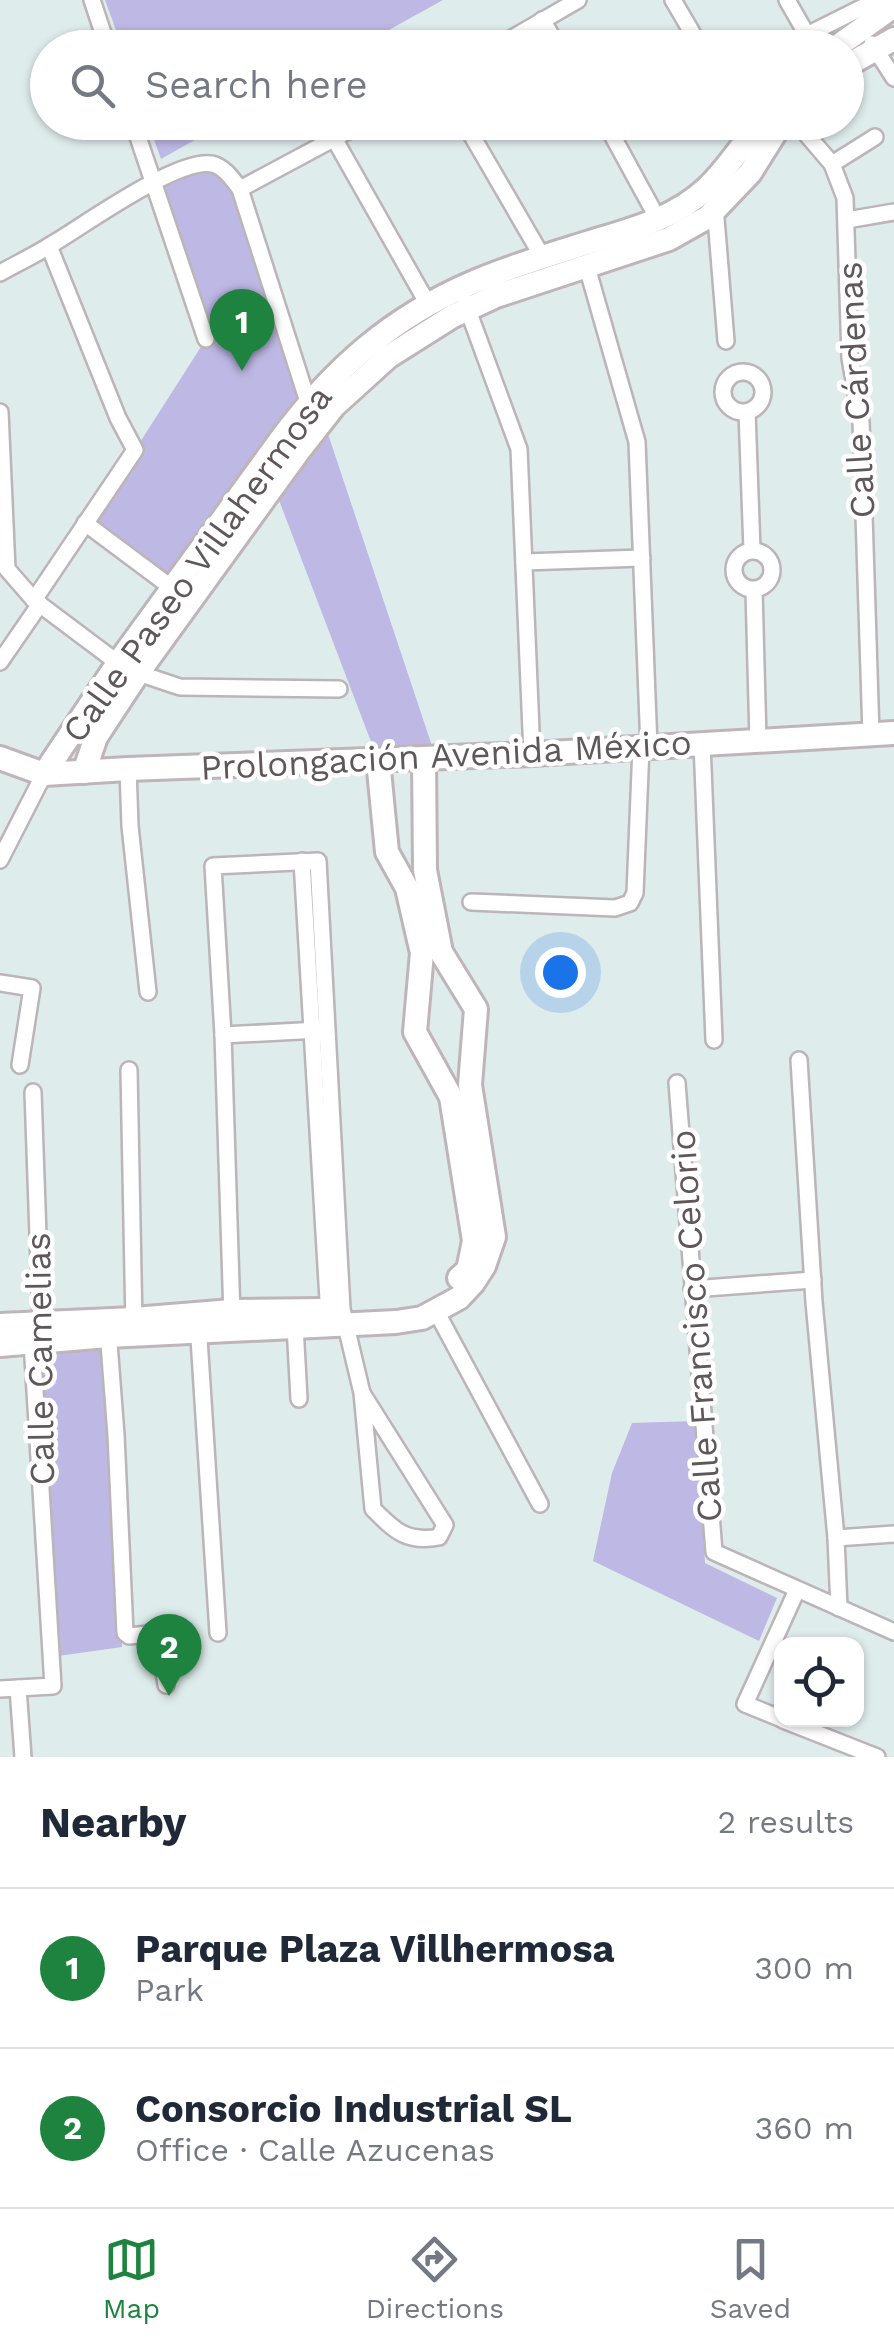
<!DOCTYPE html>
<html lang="en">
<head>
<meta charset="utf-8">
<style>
	:root { --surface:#fff; --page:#f2f2f3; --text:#1f2937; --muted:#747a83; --line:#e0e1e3; --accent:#1f8340 }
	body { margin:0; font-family:"Work Sans",sans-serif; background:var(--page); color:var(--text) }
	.controls { position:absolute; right:30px; bottom:30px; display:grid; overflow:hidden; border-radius:20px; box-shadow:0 2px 8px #0004 }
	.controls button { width:90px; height:90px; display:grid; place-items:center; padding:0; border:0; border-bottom:2px solid var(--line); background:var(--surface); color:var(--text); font:50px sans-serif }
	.you { position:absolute; left:560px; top:972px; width:35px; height:35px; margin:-25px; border:8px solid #fff; border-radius:50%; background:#1a73e8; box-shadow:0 0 0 15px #1a73e833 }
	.badge { display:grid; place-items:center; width:65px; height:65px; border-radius:50%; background:var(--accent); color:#fff; font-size:32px; font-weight:700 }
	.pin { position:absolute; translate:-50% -82px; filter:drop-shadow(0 2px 5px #0008) }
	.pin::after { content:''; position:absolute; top:52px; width:35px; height:30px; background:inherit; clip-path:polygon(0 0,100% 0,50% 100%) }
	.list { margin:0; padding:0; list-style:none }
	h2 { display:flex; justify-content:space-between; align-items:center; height:130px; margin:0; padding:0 40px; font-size:42px }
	h2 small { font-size:32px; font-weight:400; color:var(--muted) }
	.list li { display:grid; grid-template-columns:65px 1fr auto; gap:30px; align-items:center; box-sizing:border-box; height:160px; padding:0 40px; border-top:2px solid var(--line) }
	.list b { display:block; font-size:38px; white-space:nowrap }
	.list p { margin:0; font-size:32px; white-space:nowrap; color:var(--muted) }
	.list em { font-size:32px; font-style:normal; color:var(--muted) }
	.icon { flex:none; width:55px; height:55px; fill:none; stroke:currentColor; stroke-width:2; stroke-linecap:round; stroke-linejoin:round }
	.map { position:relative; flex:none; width:894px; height:1757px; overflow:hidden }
	.search { position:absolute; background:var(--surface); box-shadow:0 2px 8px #0004; left:30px; right:30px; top:30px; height:110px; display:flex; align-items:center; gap:25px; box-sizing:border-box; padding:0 35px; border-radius:55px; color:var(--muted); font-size:38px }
	.sheet { height:450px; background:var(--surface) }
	nav { display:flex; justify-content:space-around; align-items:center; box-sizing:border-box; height:140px; border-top:2px solid var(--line); background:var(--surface); font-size:28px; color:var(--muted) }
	nav a { display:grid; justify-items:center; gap:5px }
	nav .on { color:var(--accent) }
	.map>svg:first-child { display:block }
</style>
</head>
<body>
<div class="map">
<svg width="894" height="1757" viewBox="0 0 894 1757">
	<rect width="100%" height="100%" fill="#deeceb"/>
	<g fill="#beb8e5">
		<path d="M 105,0 L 443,0 L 358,47 L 122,47 Z"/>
		<path d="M 148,123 L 148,122 L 225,123 L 161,159 Z"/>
		<path d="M 189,167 L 228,173 L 308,402 L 172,588 L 85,523 L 135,450 L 206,339 L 154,182 Z"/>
		<path d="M 323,419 L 436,758 L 378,760 L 274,487 Z"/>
		<path d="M 106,1337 L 122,1647 L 51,1657 L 32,1342 Z"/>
		<path d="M 696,1421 L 705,1563 L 777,1598 L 759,1641 L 593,1561 L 612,1473 L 632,1423 Z"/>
	</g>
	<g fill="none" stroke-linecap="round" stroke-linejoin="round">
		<g stroke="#bcb4b6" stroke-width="20">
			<g id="street">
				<path d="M 92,0 L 108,48"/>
				<path d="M 673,0 L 701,48"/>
				<path d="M 787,0 L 807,35 L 877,0"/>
				<path d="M 542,20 L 559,48"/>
				<path d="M 872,44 L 894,78"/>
				<path d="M 495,48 L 578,0"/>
				<path d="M 133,122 L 206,339"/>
				<path d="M 464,122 L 543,258"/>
				<path d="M 605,122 L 659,221"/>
				<path d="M 796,122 L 832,164 L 845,198 L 850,358 L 861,421 L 871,734"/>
				<path d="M 335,140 L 429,306"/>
				<path d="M 832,164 L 875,137"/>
				<path d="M 240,189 L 365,122"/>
				<path d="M 715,206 L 726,341"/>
				<path d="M 847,220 L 894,212"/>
				<path d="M 587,267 L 637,442 L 649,747"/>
				<path d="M 0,273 C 18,263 37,254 54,243 C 86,224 177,158 212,164 C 225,167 233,180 240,189 L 308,402"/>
				<path d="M 465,302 L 519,449 L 532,754"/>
				<circle cx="743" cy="392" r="20"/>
				<path d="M 0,412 L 7,569 L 34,600 L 118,663 L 138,673 L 180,687 L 339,689"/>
				<path d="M 747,412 L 752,550"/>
				<path d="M 85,523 L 172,588"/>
				<circle cx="753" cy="570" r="19"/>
				<path d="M 524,562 L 642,558"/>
				<path d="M 754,590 L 758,741"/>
				<path d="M 34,600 L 135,450 L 118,418 L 49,246"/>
				<path d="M 0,662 L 40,604"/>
				<path d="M 702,743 L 714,1040"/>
				<path d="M 128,769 L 130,826 L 148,992"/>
				<path d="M 0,860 L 44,774"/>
				<path d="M 302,861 L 329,1317"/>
				<path d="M 471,902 L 615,908 L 630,903 L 635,893 L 641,747"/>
				<path d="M 0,983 L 32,988 L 20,1065"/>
				<path d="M 223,1035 L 319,1030"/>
				<path d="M 799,1060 L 814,1302 L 836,1538 L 839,1608"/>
				<path d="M 129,1070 L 134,1326"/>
				<path d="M 677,1083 L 714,1552 L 894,1632"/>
				<path d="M 692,1289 L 813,1280"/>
				<path d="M 436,1311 L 540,1504"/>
				<path d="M 232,1316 L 223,1035 L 213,866 L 318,861 L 342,1309 L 362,1393 L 373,1509 C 395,1531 407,1543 439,1537 L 445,1525 L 362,1393"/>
				<path d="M 198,1323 L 218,1633"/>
				<path d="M 295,1326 L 299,1399"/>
				<path d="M 108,1330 L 116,1435 L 125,1633 L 129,1636 L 158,1633 L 166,1685"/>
				<path d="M 836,1538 L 894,1534"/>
				<path d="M 18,1688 L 23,1757"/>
				<path d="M 0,1689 L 53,1686 L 32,1342 L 41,1322 L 33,1092"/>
				<path d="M 782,1719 L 745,1704 L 797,1590"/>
				<path d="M 783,1720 L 877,1757"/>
			</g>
		</g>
		<g stroke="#bfb4b7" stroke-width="28">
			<g id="secondary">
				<path d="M 835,48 L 894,6"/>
				<path d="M 846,66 L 894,39"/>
				<path d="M 0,758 L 44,774 L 128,769 L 532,754 L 894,733"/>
				<path d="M 378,760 L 387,852 L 407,888 L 422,953 L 415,1032 L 451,1097 L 474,1241 L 468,1270 L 459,1278"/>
				<path d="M 84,772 L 96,737 L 138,673 L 298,452 L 334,406 L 388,357 L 453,316 L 496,296 L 669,239 L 708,217 L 750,173 L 782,122"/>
				<path d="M 44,774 L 118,663 L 281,439 C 334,368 392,317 474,282 C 511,266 552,254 590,242 C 632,229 674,219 707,188 C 727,169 743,144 760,122"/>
				<path d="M 0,1325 L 134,1319 L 232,1311 L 325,1310"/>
				<path d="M 0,1345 L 108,1336 L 396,1322 L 422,1318 L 459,1298 L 473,1283 L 484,1266 L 494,1237 L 470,1085 L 476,1009 L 441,952 L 425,870 L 424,758"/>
			</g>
		</g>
		<use href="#street" stroke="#fff" stroke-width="15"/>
		<use href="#secondary" stroke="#fff" stroke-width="22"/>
	</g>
	<g text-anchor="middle" stroke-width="9" stroke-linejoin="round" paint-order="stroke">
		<g font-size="35" fill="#60575a" stroke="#fff">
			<text transform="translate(856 390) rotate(-93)" y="12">Calle Cárdenas</text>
			<text transform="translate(197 564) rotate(-54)" y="12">Calle Paseo Villahermosa</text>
			<text transform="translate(446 755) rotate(-3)" y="12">Prolongación Avenida México</text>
			<text transform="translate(696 1326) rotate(-94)" y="12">Calle Francisco Celorio</text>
			<text transform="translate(40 1359) rotate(-91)" y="12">Calle Camelias</text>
		</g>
	</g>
</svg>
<div class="controls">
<button><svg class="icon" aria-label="locate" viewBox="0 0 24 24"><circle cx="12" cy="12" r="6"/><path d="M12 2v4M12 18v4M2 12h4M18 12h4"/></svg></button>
</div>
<div class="you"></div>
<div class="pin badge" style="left:242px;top:371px">1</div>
<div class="pin badge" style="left:169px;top:1696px">2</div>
<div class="search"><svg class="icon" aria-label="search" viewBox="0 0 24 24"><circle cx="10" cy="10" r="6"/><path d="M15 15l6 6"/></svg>Search here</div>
</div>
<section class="sheet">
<h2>Nearby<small>2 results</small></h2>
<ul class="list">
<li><span class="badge">1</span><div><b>Parque Plaza Villhermosa</b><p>Park</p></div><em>300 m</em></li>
<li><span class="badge">2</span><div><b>Consorcio Industrial SL</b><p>Office · Calle Azucenas</p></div><em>360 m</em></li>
</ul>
</section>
<nav>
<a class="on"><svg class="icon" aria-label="map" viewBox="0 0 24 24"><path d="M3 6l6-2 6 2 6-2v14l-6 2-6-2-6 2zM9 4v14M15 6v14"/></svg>Map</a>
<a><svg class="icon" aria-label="directions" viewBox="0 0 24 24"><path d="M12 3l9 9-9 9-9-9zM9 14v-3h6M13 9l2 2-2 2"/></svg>Directions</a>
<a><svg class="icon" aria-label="saved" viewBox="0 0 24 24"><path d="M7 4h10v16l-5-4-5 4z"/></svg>Saved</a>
</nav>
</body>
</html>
